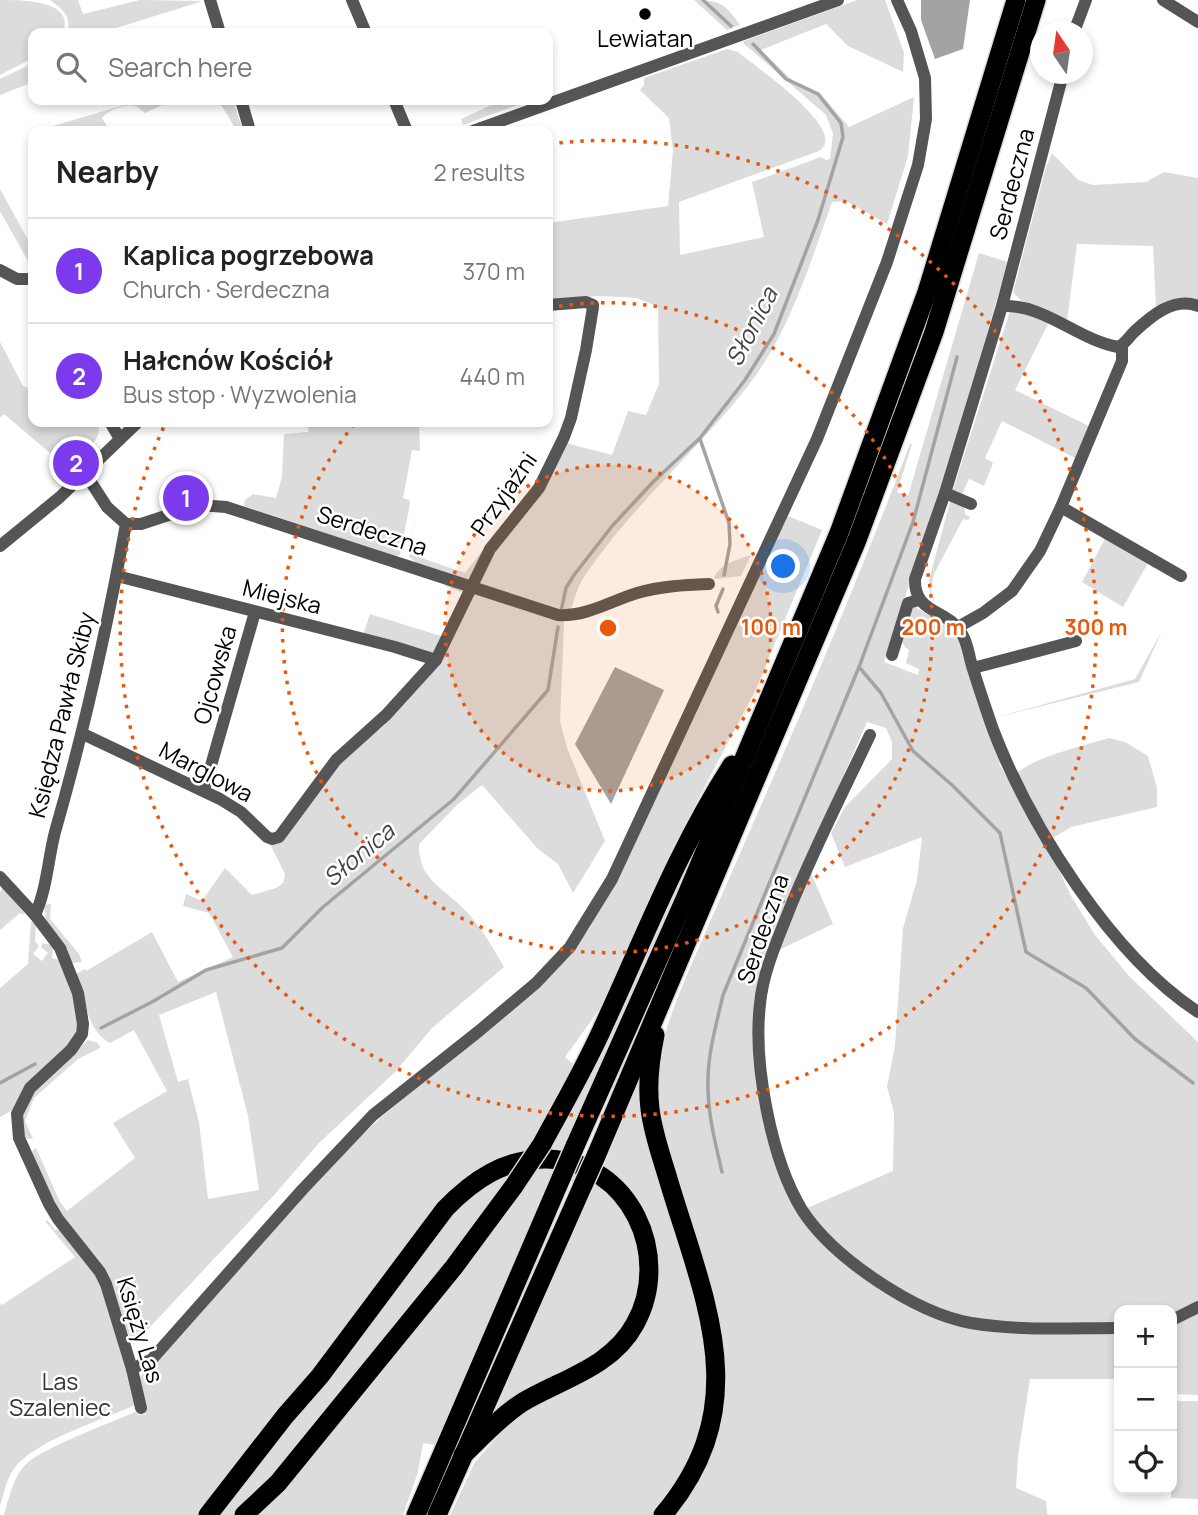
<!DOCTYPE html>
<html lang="en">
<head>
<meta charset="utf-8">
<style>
	:root { --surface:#fff; --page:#f6f6f6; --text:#222; --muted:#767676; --line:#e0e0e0; --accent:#7c3aed }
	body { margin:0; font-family:Manrope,sans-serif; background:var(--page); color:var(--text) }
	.controls { position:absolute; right:21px; bottom:21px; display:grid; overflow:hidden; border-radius:14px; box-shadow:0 4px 10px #0003 }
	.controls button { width:63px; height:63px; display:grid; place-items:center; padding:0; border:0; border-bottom:2px solid var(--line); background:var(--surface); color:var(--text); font:35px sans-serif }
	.compass { position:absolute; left:1030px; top:21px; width:63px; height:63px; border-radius:50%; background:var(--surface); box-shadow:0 4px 10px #0003; rotate:347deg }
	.you { position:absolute; left:784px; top:567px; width:24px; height:24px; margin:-18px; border:5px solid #fff; border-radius:50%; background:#1a73e8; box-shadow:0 0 0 10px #1a73e833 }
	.badge { display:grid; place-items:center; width:46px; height:46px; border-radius:50%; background:var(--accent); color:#fff; font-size:23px; font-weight:700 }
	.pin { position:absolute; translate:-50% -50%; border:4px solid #fff; box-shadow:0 2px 7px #0006 }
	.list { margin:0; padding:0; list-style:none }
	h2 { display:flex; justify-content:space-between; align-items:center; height:91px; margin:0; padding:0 28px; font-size:30px }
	h2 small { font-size:23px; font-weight:400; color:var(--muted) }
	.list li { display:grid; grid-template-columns:46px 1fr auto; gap:21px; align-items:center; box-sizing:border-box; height:105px; padding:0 28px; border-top:2px solid var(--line) }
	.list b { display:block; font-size:26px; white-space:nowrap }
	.list p { margin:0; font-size:23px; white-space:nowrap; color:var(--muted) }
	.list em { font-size:23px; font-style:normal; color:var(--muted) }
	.icon { flex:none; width:38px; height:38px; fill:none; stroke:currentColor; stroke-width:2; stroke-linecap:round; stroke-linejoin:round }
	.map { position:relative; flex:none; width:1198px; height:1515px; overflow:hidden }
	.search { position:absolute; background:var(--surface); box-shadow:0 4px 10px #0003; left:28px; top:28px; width:525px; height:77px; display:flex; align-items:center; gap:18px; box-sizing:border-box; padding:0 24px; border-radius:14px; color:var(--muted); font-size:26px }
	.panel { position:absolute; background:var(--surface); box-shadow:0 4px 10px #0003; left:28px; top:126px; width:525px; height:301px; border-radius:14px }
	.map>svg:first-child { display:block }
</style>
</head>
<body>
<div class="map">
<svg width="1198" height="1515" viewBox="0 0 1198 1515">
	<rect width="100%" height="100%" fill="#fff"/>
	<g fill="#dcdcdc" fill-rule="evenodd">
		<path d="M 0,0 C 22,0 76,0 63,33 L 33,33 L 33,58 L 0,75 Z"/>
		<path d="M 50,0 L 78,0 L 83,14 L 140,0 L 203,1 L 100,33 L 67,33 C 72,16 62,9 50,0 Z"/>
		<path d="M 694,0 C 720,0 725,4 740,25 L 727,30 Z"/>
		<path d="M 857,0 L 885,0 L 904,53 L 903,72 L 848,46 L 826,24 L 761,50 L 791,79 L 820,93 L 849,127 L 914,97 L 908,156 L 887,224 L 846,201 L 832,202 C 810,264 789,333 748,386 C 696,452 630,508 584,577 C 577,587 574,601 570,612 L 479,584 L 487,563 L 566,443 L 612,455 L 628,411 L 646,415 L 659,384 L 658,307 L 637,298 L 599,296 L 548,300 L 548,223 L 668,206 L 673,151 L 669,118 L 640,90 L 644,85 L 644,78 L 727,49 L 738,52 C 753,65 851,131 819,151 L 679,202 L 680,255 L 764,237 L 752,182 L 821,157 L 826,160 L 830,159 L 833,134 L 826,115 L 744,44 L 744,41 Z"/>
		<path d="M 33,63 L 33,82 L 0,95 L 0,79 Z"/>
		<path d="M 142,100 L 173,100 L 145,113 C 142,111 139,107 135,106 C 126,103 107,111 102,118 L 110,131 L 39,130 Z"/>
		<path d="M 218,100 L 233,100 L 243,131 L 237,131 Z"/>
		<path d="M 502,100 L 531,100 L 463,125 L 461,119 Z"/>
		<path d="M 1052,153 L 1078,180 L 1093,185 L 1146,182 L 1164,172 L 1198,178 L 1198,303 L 1156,307 L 1153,246 L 1077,244 L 1067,322 L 1020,300 L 1013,292 L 1046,167 Z"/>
		<path d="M 0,189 L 33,249 L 33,270 L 0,211 Z"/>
		<path d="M 979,253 L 1008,262 L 952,452 L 884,662 L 918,675 L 919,669 L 906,663 L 909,650 C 894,641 905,624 909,610 L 915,607 L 948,626 L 962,646 L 990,732 L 1003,762 L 999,764 L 1044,838 L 1071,896 L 1095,935 L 1129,976 L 1198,1042 L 1198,1304 L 1172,1317 L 1172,1310 L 1119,1310 L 1119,1325 C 1073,1325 1011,1331 968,1319 C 930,1309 889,1288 858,1263 C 838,1248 822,1228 805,1209 L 893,1171 L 894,1113 L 887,1087 L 895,1045 L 903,928 L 917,880 L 922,837 L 845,867 L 831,833 L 845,807 L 892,759 L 892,742 L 886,728 L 867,722 C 845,772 823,822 801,873 C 783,913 763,953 756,997 C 751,1028 755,1062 760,1092 C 767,1132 778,1178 800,1213 C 838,1272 911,1315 979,1328 L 979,1326 L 1015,1331 L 1119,1331 L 1119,1379 L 1030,1379 L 1018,1456 L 1016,1488 L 1046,1501 L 1047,1513 L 1049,1515 L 670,1515 C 763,1403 706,1299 672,1179 C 662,1145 654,1113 657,1077 C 661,1031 681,989 699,947 C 714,912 730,877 745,842 C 803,710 859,578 910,444 L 912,444 L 897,492 L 908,496 Z"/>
		<path d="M 1017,310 L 1049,322 L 1015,390 L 1091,427 L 1077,459 L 1002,421 L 985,458 L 993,463 L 984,486 L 969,479 L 961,497 L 952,493 L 1010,311 Z"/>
		<path d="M 0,342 L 23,386 L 33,390 L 33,422 L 98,422 C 102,437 93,443 83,454 L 80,452 L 69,463 L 72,467 L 70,470 L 4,414 L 0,418 Z"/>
		<path d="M 309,422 L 419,422 L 420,451 L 412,450 L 403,498 L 409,500 L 410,503 L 400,555 L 396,556 L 244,506 L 245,500 L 253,494 L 276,498 L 282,477 L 284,434 L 308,432 Z"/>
		<path d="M 951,498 L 964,504 L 965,514 L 970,517 L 968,520 L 963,519 L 934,574 L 931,590 L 935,605 L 930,593 L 929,580 Z"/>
		<path d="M 416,506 L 410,554 L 465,573 L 497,532 L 471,577 L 465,581 L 422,567 L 409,557 Z"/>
		<path d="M 788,516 L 822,530 L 756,689 L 671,851 L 599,1010 L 565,1057 L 575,1065 L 540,1130 L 522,1156 L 485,1168 L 202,1515 L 4,1515 C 9,1498 13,1478 25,1465 C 43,1447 111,1423 137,1411 L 138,1415 L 146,1414 L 139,1378 L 331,1165 L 379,1119 L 533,992 L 563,961 L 589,929 Z"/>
		<path d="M 1106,537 L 1148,561 L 1155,567 L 1154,569 L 1148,563 L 1123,607 L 1082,582 Z"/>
		<path d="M 751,555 L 741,576 L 714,579 C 718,564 737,560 751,555 Z"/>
		<path d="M 446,581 L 466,588 L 467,593 L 437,654 L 433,656 L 250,608 L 249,605 L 363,635 L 370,614 L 444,637 L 464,593 L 445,586 Z"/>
		<path d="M 473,593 L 558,617 L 564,623 L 560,721 L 567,748 L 605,841 L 573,893 L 558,864 L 537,848 L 482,785 L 458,804 L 419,844 C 418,879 442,887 463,908 C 480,925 492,946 504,967 L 432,1028 L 395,1072 L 319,1143 L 275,1194 L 134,1344 L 61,1216 L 31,1152 L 36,1148 L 60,1202 L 67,1211 L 135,1158 L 113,1123 L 167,1091 L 134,1030 L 110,1043 C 86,1030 85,997 76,974 L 85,969 L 86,971 L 152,932 L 178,982 L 233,957 L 209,913 L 183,906 L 186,894 L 202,901 L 225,868 L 252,895 L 276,888 L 283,883 L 285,874 L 270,844 L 328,773 L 370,733 L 378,731 L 385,725 L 393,710 L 436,665 ZM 216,992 L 248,1116 L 259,1190 L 208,1199 L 199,1122 L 188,1079 L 178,1082 L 159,1015 Z"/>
		<path d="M 1162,631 L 1139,682 L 994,718 L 1135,679 Z"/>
		<path d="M 1109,738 L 1125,742 L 1148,756 L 1157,788 L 1157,807 L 1071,827 L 1049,840 L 1014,777 C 1025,759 1086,745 1109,738 Z"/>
		<path d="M 714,811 L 563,1156 L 545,1154 Z"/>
		<path d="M 810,871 L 833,924 L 779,950 Z"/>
		<path d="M 0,883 L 24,913 L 23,915 L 20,913 L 0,930 L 0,892 L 2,889 Z"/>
		<path d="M 51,904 L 50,919 L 79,954 L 82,962 L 72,963 L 46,920 L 44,905 Z"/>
		<path d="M 31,921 L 36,925 L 35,941 L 39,946 L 33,954 L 42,961 L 48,953 L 41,947 L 43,943 L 51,945 L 53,948 L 52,958 L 63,961 C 71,985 84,1014 74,1039 L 15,1109 L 0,1117 L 0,988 L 28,964 Z"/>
		<path d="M 88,1040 L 98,1043 L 100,1048 L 78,1059 L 34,1098 L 25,1121 L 33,1139 L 23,1138 L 22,1115 L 34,1091 Z"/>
		<path d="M 643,1070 L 709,1350 L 707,1411 L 682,1479 L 654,1515 L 450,1515 L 475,1462 L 510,1422 L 616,1356 L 657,1259 L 602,1171 Z"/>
		<path d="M 549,1167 L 569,1170 L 591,1179 L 624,1209 L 643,1254 L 640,1294 L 618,1337 L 599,1353 L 489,1425 L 591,1189 L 553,1175 L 436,1445 L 423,1443 L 418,1472 L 403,1515 L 257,1515 L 276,1498 L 455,1279 L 503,1186 L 430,1282 L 266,1484 L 233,1515 L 217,1515 L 460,1203 L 507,1172 Z"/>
		<path d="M 47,1220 L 55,1230 L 60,1229 L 97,1274 L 103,1287 L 135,1402 L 133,1406 C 100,1421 33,1441 13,1470 C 6,1480 4,1494 0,1506 L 0,1303 L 2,1305 L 75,1257 L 45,1221 Z"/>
		<path d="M 1198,1309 L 1198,1395 L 1172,1394 L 1172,1323 Z"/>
		<path d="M 1177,1401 L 1198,1401 L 1198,1499 L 1171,1498 L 1173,1404 Z"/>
	</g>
	<g fill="#a3a3a3">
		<path d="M 921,0 L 970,0 L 963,49 L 935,59 L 921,20 Z"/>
		<path d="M 615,667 L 664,690 L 611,804 L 575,744 Z"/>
	</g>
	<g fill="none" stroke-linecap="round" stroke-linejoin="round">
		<g stroke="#a3a3a3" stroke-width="3.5">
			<path d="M 703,0 L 731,26"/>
			<path d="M 700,439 L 729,523 L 730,544 L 724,575"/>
			<path d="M 561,611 L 566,588 L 574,575 L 613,525 L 653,482 L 700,438 L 745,380 L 774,334 L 818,220 L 843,137 L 841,123 L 818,94 L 786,79 L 753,44"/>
			<path d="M 718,612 L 716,606 L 723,589"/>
			<path d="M 742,622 L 764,630"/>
			<path d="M 859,667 L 881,693 L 913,751 L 952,785 L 1000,833 L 1026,952 L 1086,988 L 1135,1039 L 1193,1083"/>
			<path d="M 101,1028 L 152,1002 L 206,970 L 282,948 L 323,907 L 454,799 L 548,690 L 558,627"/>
			<path d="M 0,1083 L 35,1064"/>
			<path d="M 722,1172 C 715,1142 707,1111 708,1080 C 708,1052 717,1022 723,995 L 859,667 L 913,522 L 957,357"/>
		</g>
		<g stroke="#dbdbdb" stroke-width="22">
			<g id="highway">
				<path d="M 655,1035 C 650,1059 647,1085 650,1109 C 653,1134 662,1158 669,1182 C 705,1302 756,1405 663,1515"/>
				<path d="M 542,1144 C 563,1105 586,1066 604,1025 C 645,936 679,847 732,765"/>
				<path d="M 575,1146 L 685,899 L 839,533 L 927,292 L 1016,0"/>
				<path d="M 596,1156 L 857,540 L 934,332 L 1036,0"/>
				<path d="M 208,1515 L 285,1416 L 320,1376 L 445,1209 C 473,1180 505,1158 547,1159 C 630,1161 673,1256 635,1324 C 612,1367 562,1379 523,1402 C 501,1416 482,1437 463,1455"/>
				<path d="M 244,1515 L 278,1483 L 454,1267 L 514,1186"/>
				<path d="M 416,1515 L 562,1176"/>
				<path d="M 437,1515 L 583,1185"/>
			</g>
		</g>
		<g stroke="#555" stroke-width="12">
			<path d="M 210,0 L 220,33"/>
			<path d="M 352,0 L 366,33"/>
			<path d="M 1163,0 L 1198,22"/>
			<path d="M 1074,32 L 1086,0"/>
			<path d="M 1063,74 L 1002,306 L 945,493 L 915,579 C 914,616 950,608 963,636 C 968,645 969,656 972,666 C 979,688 986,710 994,732 C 1031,827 1111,955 1198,1012"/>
			<path d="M 241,100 L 250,131"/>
			<path d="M 394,100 L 407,131"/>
			<path d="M 473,131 L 838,0"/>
			<path d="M 0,270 L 17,279 L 32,279 L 33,282"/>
			<path d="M 1002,306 C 1045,304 1076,339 1118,347 C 1125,344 1128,338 1134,332 C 1150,317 1174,296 1198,306"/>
			<path d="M 110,422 L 120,439"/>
			<path d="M 85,473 L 107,507 L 126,524 L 141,524 L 199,505 L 226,507 L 558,615 C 586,617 611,601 637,593 C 661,586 685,585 709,584"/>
			<path d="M 945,493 L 971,504"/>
			<path d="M 1061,507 L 1181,576"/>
			<path d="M 0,546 L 60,497 L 138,422"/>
			<path d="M 117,576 L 395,647 L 436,660"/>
			<path d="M 958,627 L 983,613 L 1012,591 L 1040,551 L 1061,507 L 1122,361 L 1122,346"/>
			<path d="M 892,655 L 908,603 L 919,600"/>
			<path d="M 973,668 L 1076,641"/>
			<path d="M 83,734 L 220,799 L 241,812 L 267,837 L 272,839 L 279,837 L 336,760 L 386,715 L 436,660 L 490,549 L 539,488 L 564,437 L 571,418 L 586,350 L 593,307 L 593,305 L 586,302 L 548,305"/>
			<path d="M 870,735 C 843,792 814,849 790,908 C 778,939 763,971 760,1004 C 753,1063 771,1159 802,1210 C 833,1258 915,1313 971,1323 C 1019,1331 1070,1328 1119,1328"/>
			<path d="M 204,790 L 255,612"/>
			<path d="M 0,877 L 35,915 L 60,948 L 78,993 L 83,1024 L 82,1034 L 71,1050 L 30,1088 L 17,1114 L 19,1138 L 49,1204 L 58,1219 L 100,1272 L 106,1284 L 132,1369 L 141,1408"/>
			<path d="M 35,915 C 47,889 48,859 55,832 C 84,731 107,628 126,524"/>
			<path d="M 1172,1320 L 1198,1307"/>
			<path d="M 132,1369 L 152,1359 L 302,1190 L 373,1115 L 479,1031 L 536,983 L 570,947 L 612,879 L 817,439 L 887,262 L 918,165 L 926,119 L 925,78 L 911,31 L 897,0"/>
		</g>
		<use href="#highway" stroke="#000" stroke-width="19"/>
		<g stroke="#dbdbdb" stroke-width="22" stroke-linecap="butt">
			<g id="highway-bridge">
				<path d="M 562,1176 L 575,1146"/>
				<path d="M 583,1185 L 596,1156"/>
				<path d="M 514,1186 L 542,1144"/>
			</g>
		</g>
		<use href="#highway-bridge" stroke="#000" stroke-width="19"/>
	</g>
	<circle cx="608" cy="628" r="163" fill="#e8590c" fill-opacity=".12"/>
	<g fill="none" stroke="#e8590c" stroke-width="3.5" stroke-dasharray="3.5 7">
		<circle cx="608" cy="628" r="163"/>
		<path d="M549 308A325 325 0 1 1 355 423"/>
		<path d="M549 144A488 488 0 1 1 166 422"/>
	</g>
	<circle fill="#000" stroke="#fff" stroke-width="2.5" cx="645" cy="14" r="7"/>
	<g text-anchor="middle" stroke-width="5" stroke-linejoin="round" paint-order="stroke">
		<g font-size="23" fill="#000" stroke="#fff">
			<text x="645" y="47">Lewiatan</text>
		</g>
		<g font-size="23" fill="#000" stroke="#fff">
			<text transform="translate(1012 184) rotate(-75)" y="8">Serdeczna</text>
			<text transform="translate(504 494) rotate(-55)" y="8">Przyjaźni</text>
			<text transform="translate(372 531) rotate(18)" y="8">Serdeczna</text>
			<text transform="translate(282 597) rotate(14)" y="8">Miejska</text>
			<text transform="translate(215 675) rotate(-74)" y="8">Ojcowska</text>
			<text transform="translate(62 715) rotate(-76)" y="8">Księdza Pawła Skiby</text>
			<text transform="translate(206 772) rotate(28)" y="8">Marglowa</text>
			<text transform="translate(763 929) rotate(-71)" y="8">Serdeczna</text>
			<text transform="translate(140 1330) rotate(73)" y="8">Księży Las</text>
		</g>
		<g font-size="23" fill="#333" stroke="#fff">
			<text x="60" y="1390">Las<tspan x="60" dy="26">Szaleniec</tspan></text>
		</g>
		<g font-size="24" font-style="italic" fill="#444" stroke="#fff">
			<text transform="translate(752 327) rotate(-63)" y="8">Słonica</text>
			<text transform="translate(359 855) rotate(-40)" y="8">Słonica</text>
		</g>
	</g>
	<circle cx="608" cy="628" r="10" fill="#e8590c" stroke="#fff" stroke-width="3.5"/>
	<g font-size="21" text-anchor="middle" font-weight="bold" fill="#e8590c" stroke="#fff" stroke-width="5" stroke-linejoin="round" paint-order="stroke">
		<text x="771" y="635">100 m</text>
		<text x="933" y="635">200 m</text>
		<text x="1096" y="635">300 m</text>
	</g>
</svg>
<div class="controls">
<button>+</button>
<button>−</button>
<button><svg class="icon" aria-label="locate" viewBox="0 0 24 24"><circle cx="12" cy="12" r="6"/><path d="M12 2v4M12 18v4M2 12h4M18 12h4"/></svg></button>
</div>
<svg class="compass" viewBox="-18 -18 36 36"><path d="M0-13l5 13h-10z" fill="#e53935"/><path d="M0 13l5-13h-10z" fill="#767676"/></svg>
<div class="you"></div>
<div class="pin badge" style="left:186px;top:498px">1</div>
<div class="pin badge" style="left:76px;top:463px">2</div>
<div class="search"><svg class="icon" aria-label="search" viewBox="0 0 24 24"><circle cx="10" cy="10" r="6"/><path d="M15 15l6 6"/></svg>Search here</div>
<section class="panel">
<h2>Nearby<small>2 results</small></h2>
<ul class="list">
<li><span class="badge">1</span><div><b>Kaplica pogrzebowa</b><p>Church · Serdeczna</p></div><em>370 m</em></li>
<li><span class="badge">2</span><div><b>Hałcnów Kościół</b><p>Bus stop · Wyzwolenia</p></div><em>440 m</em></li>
</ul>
</section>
</div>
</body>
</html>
